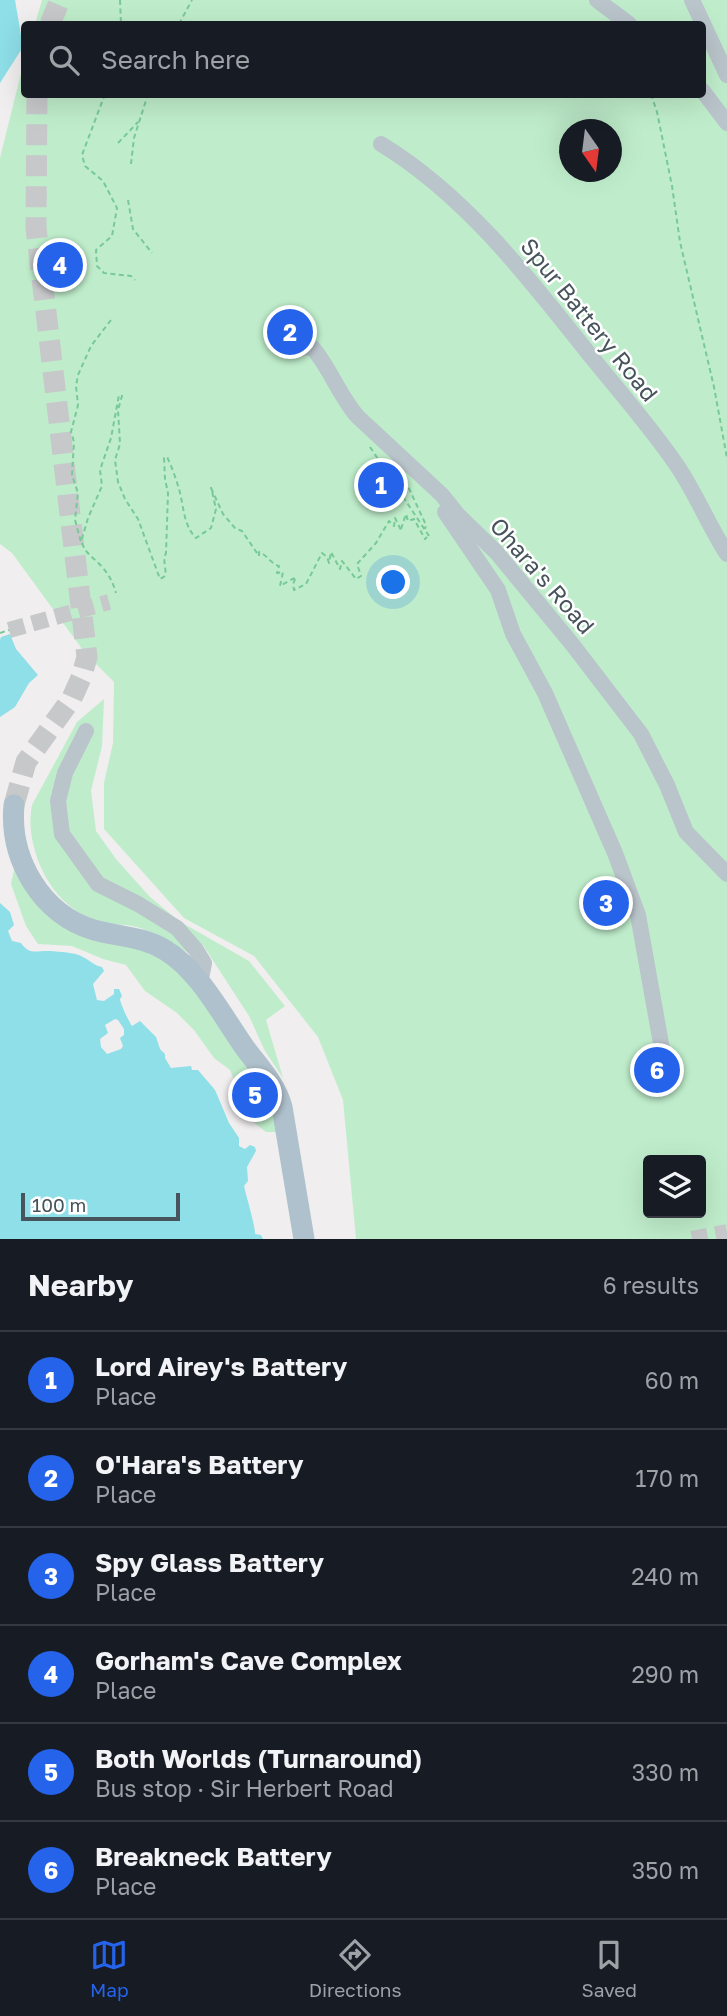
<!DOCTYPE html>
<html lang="en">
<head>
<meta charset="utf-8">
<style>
	:root { --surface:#171b24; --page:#20242c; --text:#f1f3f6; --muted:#9ea1a6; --line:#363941; --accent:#2563eb }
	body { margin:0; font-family:"Golos Text",sans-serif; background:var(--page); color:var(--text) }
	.controls { position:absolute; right:21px; bottom:21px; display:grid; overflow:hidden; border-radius:7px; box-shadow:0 7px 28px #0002 }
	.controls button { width:63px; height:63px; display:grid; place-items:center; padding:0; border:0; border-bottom:2px solid var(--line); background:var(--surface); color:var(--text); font:35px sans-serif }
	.compass { position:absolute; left:559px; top:119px; width:63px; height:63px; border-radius:50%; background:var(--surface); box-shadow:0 7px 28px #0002; rotate:166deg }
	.scale { position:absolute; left:21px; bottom:18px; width:159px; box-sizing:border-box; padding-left:7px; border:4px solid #47545b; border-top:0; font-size:19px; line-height:24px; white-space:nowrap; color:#47545b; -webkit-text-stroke:5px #fff; paint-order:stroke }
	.you { position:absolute; left:394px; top:583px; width:24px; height:24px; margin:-18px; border:5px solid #fff; border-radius:50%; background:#1a73e8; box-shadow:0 0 0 10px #1a73e833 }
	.badge { display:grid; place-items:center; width:46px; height:46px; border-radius:50%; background:var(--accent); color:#fff; font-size:23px; font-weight:700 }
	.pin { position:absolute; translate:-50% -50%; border:4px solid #fff; box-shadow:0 2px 7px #0006 }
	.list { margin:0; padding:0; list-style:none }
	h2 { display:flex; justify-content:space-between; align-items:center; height:91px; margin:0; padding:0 28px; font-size:30px }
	h2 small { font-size:23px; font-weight:400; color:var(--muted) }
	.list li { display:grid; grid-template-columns:46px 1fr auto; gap:21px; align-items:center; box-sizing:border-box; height:98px; padding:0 28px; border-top:2px solid var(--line) }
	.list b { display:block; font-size:26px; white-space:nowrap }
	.list p { margin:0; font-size:23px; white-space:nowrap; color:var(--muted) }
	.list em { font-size:23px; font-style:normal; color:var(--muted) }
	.icon { flex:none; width:38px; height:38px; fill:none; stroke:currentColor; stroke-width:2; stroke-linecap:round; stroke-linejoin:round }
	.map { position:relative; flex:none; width:727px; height:1239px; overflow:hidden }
	.search { position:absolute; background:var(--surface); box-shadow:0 7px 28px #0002; left:21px; right:21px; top:21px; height:77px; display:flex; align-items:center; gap:18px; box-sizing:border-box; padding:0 24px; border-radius:7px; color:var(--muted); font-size:26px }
	.sheet { height:679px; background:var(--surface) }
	nav { display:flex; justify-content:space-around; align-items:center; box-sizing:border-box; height:98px; border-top:2px solid var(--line); background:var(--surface); font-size:19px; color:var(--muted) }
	nav a { display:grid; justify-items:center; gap:4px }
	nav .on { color:var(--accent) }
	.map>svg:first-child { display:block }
</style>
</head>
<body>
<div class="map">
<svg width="727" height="1239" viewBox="0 0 727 1239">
	<rect width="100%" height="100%" fill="#f1eeef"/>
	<g fill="#bfedcb" fill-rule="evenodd">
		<path d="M 42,0 L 727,0 L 727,1239 L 356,1239 L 343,1100 L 318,1037 L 254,956 L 184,918 L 104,829 L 104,783 L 113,743 L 114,682 L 85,653 L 12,553 L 0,544 L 0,158 L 24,61 L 24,94 L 702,94 L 702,24 L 35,24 ZM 570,130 L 612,130 L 612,172 L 570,172 ZM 648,1160 L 701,1160 L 701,1213 L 648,1213 Z"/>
		<path d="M 104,699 L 102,746 L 91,791 L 96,831 L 116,859 L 150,897 L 179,921 L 249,961 L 285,1006 L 266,1020 L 283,1078 L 265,1051 L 249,1016 L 203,945 L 190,954 C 173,944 156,932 137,927 C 124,924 111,925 99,921 C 70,913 50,890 39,863 C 32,843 28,826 32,805 L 77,722 Z"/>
		<path d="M 16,862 L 30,890 L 164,956 L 189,978 L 276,1109 L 280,1132 L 266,1132 L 251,1120 L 230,1070 L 214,1058 L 194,1030 L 177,1013 L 145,991 L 126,965 L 103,959 L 72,946 L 38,944 L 26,926 L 11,884 Z"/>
	</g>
	<g fill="#8edfe8" fill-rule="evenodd">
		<path d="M 0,0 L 15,0 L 23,47 L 0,83 Z"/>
		<path d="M 10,634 L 16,649 L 38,675 L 29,683 L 15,707 L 0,717 L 0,640 L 1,637 Z"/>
		<path d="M 0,903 L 10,912 L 14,925 L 8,931 L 12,941 L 21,943 C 30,956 37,950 50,951 C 60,952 74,952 83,957 C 91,961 93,965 102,967 L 104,971 L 93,984 L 97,1000 L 104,1001 L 114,994 L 114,989 L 119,989 L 122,996 L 120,999 C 120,1003 129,1022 132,1026 L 140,1021 L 156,1037 L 160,1049 L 165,1054 L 165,1058 L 171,1068 L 191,1066 L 192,1070 L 198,1070 L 215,1090 L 229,1123 L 239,1138 L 239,1146 L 245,1149 L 250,1145 L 255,1147 L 256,1151 L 247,1167 L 248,1181 L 244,1186 C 246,1195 256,1229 255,1234 L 261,1235 L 263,1239 L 0,1239 ZM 115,1019 L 118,1020 L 124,1029 L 124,1035 L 120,1038 L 123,1046 L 121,1049 L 107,1054 L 101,1047 L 100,1039 L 108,1033 L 105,1025 Z"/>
	</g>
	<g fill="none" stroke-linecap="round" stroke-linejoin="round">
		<g stroke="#c6c8ca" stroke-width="16" stroke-dasharray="16 8" stroke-linecap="butt">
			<path d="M 9,630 L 109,602"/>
			<path d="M 692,1239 L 727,1232"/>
		</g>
		<g stroke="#c6c8ca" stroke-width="21" stroke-dasharray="21 10" stroke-linecap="butt">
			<path d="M 50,24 L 60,0"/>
			<path d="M 14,805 L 26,762 L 72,698 L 81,678 L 87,657 L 36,228 L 37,94"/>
		</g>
		<g stroke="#78c998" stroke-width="2" stroke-dasharray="5 3.5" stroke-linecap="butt">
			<path d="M 120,0 L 121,24"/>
			<path d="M 179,24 L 192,0"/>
			<path d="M 105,94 L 82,155 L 85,166 L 103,181 L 117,208 L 112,236 L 96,250 L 97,266 L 104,273 L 131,276 L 135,280"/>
			<path d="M 651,94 L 657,112 L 672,186 L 680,242 L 714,387 L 727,458"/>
			<path d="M 118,143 L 138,122"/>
			<path d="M 131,164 L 134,138 L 148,94"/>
			<path d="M 128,200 L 133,229 L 152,253"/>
			<path d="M 111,320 L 91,346 L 78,375 L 76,386 L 78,405 L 71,432 L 74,442 L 72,475 L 78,493 L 75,520 L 81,542 L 88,518 L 102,486 L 100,470 L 111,438 L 119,395 L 122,396 L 118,410 L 120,444 L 115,460 L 118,482 L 125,499 L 138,519 L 160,579 L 165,576 C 167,568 162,562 166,553 L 168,493 L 165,479 L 164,458 L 167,457 C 172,467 176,479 179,489 C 184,506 183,525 196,538 L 211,528 L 216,509 L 211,487"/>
			<path d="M 282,341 C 261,318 300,304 300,332"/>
			<path d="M 370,447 L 429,536"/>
			<path d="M 405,480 L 426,525 L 425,529"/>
			<path d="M 211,488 L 223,514 L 235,528 L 242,531 L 259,556 L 259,552 C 266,554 270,563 279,566 L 277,573 L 283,572 L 280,586 L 296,577 L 293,584 L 294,590 L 306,584 L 322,553 L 327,557 L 329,563 L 331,552 L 340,569 L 342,561 L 356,579 L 361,576 L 357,564 L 376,543 L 389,521 L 394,526 L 395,518 L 401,530"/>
			<path d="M 401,529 L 406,514 L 408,521 L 414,519 L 425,539 L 427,537"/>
			<path d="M 82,543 C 86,555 95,558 103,568 C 110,576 113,583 116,593"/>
			<path d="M 0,633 L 9,630"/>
		</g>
		<g stroke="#bac4cb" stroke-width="16">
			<path d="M 597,0 L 629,24"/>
			<path d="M 692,0 L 727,75"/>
			<path d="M 702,90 L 727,123"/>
			<path d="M 381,144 C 465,195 529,278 589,354 C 619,391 651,427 678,467 C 696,494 709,526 727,554"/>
			<path d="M 288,351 L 296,348 L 312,347 C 331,369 339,396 358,417 L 442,495 L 458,515 L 497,553 L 572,644 L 641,734 L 667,785 L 686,832 L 727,874"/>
			<path d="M 445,512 L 498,590 L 513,634 L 545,693 L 615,853 L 638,915 L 662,1049"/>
			<path d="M 86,731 L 65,773 L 58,801 L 62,834 L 98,884 L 138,904 L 177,928 L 196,950 L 204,963 L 200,984"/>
			<path d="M 263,1072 L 254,1081 C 256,1098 266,1103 282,1107"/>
		</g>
		<path stroke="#afc1cc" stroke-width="21" d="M 14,805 C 9,859 41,914 94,930 C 119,937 142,936 165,950 C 199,970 223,1017 245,1048 C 259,1067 276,1084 282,1107 L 304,1239"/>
	</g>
	<g text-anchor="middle" stroke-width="5" stroke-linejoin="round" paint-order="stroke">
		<g font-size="23" fill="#47545b" stroke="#fff">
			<text transform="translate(589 320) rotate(51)" y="8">Spur Battery Road</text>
			<text transform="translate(542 576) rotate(49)" y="8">Ohara's Road</text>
		</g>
	</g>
</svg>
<div class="controls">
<button><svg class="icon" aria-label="layers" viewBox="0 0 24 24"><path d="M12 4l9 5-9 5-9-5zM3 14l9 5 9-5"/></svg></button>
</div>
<svg class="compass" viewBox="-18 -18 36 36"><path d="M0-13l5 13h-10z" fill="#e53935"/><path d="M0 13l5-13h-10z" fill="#9ea1a6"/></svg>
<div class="scale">100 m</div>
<div class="you"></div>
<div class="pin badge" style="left:381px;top:485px">1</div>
<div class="pin badge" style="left:290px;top:332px">2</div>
<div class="pin badge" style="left:606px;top:903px">3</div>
<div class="pin badge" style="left:60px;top:265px">4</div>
<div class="pin badge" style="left:255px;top:1095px">5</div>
<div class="pin badge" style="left:657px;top:1070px">6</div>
<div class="search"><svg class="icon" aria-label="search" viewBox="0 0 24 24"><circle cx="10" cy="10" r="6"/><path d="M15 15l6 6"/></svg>Search here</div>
</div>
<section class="sheet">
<h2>Nearby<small>6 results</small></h2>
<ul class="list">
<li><span class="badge">1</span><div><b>Lord Airey's Battery</b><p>Place</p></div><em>60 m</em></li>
<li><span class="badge">2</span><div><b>O'Hara's Battery</b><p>Place</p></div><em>170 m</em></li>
<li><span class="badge">3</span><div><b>Spy Glass Battery</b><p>Place</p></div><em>240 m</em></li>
<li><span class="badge">4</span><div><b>Gorham's Cave Complex</b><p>Place</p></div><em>290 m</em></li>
<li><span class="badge">5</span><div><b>Both Worlds (Turnaround)</b><p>Bus stop · Sir Herbert Road</p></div><em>330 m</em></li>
<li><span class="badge">6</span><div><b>Breakneck Battery</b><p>Place</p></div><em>350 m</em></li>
</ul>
</section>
<nav>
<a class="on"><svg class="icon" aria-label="map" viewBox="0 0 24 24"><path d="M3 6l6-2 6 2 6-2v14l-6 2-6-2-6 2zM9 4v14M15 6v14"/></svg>Map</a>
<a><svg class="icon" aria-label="directions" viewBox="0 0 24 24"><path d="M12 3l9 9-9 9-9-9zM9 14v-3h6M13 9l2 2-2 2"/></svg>Directions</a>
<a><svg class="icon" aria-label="saved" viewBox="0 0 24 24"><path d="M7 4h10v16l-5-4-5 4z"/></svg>Saved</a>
</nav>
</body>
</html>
